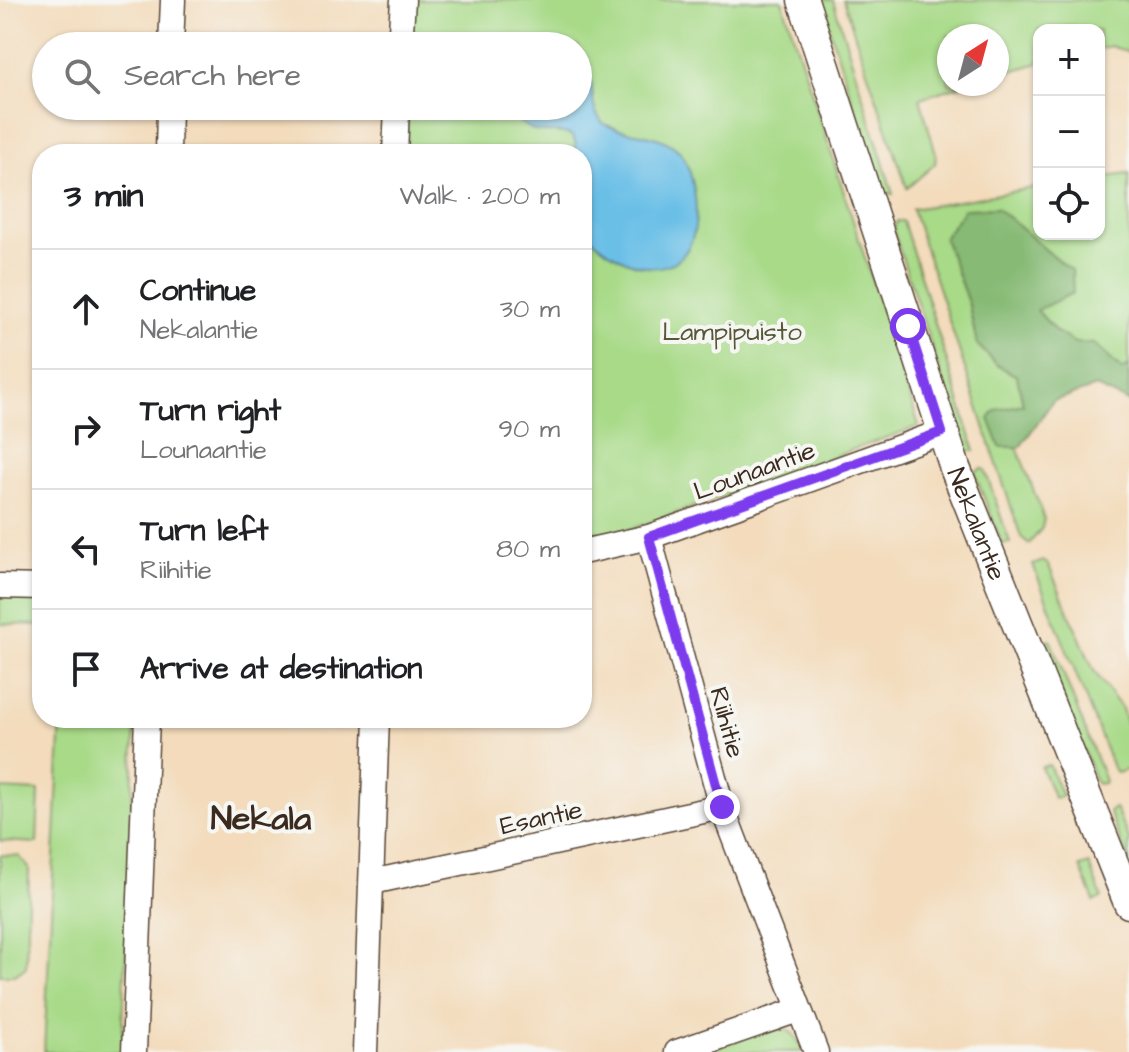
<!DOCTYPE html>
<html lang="en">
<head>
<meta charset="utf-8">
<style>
	:root { --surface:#fff; --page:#f6f6f6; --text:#202124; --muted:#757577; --line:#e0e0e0 }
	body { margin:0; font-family:"Architects Daughter",sans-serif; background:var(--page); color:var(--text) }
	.controls { position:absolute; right:24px; top:24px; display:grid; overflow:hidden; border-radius:16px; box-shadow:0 2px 6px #0004 }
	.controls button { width:72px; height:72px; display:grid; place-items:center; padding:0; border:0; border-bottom:2px solid var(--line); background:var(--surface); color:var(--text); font:40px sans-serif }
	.compass { position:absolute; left:937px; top:24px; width:72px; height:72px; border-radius:50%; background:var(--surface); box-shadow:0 2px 6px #0004; rotate:36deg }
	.stop { position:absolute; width:24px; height:24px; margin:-18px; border:6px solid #7c3aed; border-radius:50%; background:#fff }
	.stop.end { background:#7c3aed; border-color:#fff; box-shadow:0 2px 8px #0008 }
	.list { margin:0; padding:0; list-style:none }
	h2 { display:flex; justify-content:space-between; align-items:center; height:104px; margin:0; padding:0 32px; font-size:34px }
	h2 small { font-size:26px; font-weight:400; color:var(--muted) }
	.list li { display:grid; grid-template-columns:52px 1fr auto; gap:24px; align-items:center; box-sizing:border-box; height:120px; padding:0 32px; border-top:2px solid var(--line) }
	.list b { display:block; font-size:30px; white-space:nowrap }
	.list p { margin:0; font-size:26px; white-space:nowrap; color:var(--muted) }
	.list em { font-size:26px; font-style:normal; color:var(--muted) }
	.icon { flex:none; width:44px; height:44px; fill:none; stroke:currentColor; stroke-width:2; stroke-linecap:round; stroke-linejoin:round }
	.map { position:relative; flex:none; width:1129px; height:1052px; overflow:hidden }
	.search { position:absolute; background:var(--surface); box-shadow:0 2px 6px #0004; left:32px; top:32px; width:560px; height:88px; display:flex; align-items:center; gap:20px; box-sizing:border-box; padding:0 28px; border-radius:44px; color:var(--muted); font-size:30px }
	.panel { position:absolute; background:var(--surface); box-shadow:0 2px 6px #0004; left:32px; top:144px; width:560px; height:584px; border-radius:32px }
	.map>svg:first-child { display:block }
</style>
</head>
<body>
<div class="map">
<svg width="1129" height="1052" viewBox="0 0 1129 1052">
	<rect width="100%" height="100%" fill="#f6f6f2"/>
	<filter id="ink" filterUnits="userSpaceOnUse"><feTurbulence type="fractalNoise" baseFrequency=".0125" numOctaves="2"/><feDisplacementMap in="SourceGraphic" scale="16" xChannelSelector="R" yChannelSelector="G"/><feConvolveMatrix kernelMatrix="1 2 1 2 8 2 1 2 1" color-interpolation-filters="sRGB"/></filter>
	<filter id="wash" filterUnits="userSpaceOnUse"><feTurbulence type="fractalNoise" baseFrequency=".006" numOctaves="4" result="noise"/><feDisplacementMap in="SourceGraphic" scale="32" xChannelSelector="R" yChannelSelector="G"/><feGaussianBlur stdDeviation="1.8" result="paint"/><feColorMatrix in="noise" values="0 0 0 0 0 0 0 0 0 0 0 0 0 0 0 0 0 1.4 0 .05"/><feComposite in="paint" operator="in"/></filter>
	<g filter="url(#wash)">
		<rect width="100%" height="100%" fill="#f3dbbb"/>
		<g fill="#a8da88" stroke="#728253" stroke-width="2">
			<path d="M 413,0 L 782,0 L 919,426 L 632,529 L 582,540 L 582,154 L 406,154 L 407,106 L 578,106 L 578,46 L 410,46 Z"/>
			<path d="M 820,0 L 833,0 L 893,194 L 882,193 Z"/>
			<path d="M 843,0 L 1129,0 L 1129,52 L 1110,46 L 1099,49 L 1099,30 L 1076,30 L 1075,26 L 1039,30 L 1039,63 L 997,75 L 997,36 L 949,36 L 949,84 L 966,84 L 920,98 L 936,154 L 935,164 L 907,188 Z"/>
			<path d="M 1129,174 L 1129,366 L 1122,370 L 1094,344 L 1075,343 L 1055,331 L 1036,310 L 1072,271 L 1034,241 L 944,238 L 969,305 L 977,344 L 997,365 L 1017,376 L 1023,404 L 997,410 L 1000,447 L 1017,447 L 1044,518 L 1042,528 L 1029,544 L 1021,537 L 912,209 L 1039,187 L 1039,234 L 1099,234 L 1099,178 Z"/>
			<path d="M 897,221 L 903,221 L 975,451 L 966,451 L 893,230 Z"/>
			<path d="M 982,468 L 985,470 L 1010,543 L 1002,544 L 974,472 Z"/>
			<path d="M 1044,561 L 1049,566 L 1094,671 L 1122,709 L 1129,731 L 1129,769 L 1117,773 L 1114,770 L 1033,565 Z"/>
			<path d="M 0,595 L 42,597 L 42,625 L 0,624 Z"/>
			<path d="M 1050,639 L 1105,781 L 1104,783 L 1097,784 L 1041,642 Z"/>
			<path d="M 61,718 L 135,718 L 122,1052 L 44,1052 Z"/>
			<path d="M 1049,765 L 1062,796 L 1054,798 L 1041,767 Z"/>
			<path d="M 0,789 L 39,791 L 37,843 L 0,841 Z"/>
			<path d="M 1115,808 L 1129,839 L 1129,863 L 1109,812 Z"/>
			<path d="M 0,855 L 19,856 L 29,868 L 26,967 L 15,975 L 0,975 Z"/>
			<path d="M 1089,864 L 1102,898 L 1094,901 L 1080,867 Z"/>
			<path d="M 772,1028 C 792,1028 796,1034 803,1052 L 703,1052 Z"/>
		</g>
		<path fill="#86ba74" stroke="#607249" stroke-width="2" d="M 996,208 C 1024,227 1044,252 1072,270 L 1073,293 L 1037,310 L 1055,331 L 1075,343 L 1094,344 L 1122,370 L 1129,366 L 1129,402 L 1096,387 L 1053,401 L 1020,447 L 1000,447 L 989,419 L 996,410 L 1023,404 L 1017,376 L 997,365 L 977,344 L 969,305 L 944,238 L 964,209 Z"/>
		<path fill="#6bbfe7" stroke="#537482" stroke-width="2" d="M 578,60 C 602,86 584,103 604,124 C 628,136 656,130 678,150 C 687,159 690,172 693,184 C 711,279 642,291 582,229 L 582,154 L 575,154 C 581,122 548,137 533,130 C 521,124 510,115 501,106 L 578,106 Z"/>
	</g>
	<g filter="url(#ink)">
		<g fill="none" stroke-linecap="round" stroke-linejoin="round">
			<g stroke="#574536" stroke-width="27">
				<g id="minor">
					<path d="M 171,46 L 173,0"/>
					<path d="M 400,46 L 403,0"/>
					<path d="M 168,154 L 169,106"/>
					<path d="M 395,154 L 397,106"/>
					<path d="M 649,537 L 722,807 L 816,1052"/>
					<path d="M 582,552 L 649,537 L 942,432"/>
					<path d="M 0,586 L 42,587"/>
					<path d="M 372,882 L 722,807"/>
					<path d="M 134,1052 L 147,718"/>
					<path d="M 365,1052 L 377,718"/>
					<path d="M 677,1052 L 798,1010"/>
				</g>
			</g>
			<g stroke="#574536" stroke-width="33">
				<g id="major">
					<path id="s1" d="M 803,0 L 955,468 L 1129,903"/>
				</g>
			</g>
			<use href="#minor" stroke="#fff" stroke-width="24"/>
			<use href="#major" stroke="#fff" stroke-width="30"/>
		</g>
	</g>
	<g fill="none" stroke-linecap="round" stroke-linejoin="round" filter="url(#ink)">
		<path stroke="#7c3aed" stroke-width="10" d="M 722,807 L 649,537 L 942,432 L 908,326"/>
	</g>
	<g text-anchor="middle" stroke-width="8" stroke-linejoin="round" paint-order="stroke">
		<g font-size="26" fill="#565638" stroke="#f6f6f2">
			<text x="732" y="340">Lampipuisto</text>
		</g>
		<g font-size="26" fill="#3b2a1e" stroke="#f6f6f2">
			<text transform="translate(754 470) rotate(-20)" y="9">Lounaantie</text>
			<text dy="9" stroke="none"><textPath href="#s1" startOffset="552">Nekalantie</textPath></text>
			<text transform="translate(728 722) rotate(75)" y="9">Riihitie</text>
			<text transform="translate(541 817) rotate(-12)" y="9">Esantie</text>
		</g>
		<g font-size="34" font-weight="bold" fill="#3b2a1e" stroke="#f6f6f2">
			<text x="261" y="829">Nekala</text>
		</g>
	</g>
</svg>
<div class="controls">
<button>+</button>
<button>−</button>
<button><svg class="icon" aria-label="locate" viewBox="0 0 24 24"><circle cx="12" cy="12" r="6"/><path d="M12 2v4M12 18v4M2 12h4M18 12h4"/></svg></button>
</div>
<svg class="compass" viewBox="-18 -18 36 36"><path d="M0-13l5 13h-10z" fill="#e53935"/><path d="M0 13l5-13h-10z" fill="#757577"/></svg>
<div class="stop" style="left:908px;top:326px"></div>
<div class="stop end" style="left:722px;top:807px"></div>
<div class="search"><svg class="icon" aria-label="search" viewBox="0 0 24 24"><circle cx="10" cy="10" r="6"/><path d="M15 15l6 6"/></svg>Search here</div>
<section class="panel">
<h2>3 min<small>Walk · 200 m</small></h2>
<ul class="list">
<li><svg class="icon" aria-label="ahead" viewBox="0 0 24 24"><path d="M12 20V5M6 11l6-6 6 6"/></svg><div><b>Continue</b><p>Nekalantie</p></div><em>30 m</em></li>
<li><svg class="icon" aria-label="right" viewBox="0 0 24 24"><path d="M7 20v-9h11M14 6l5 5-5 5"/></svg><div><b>Turn right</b><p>Lounaantie</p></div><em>90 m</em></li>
<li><svg class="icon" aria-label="left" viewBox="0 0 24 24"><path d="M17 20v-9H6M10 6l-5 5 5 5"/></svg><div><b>Turn left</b><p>Riihitie</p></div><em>80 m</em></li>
<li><svg class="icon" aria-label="arrive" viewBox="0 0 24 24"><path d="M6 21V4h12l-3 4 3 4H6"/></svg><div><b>Arrive at destination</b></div></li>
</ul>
</section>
</div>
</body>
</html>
